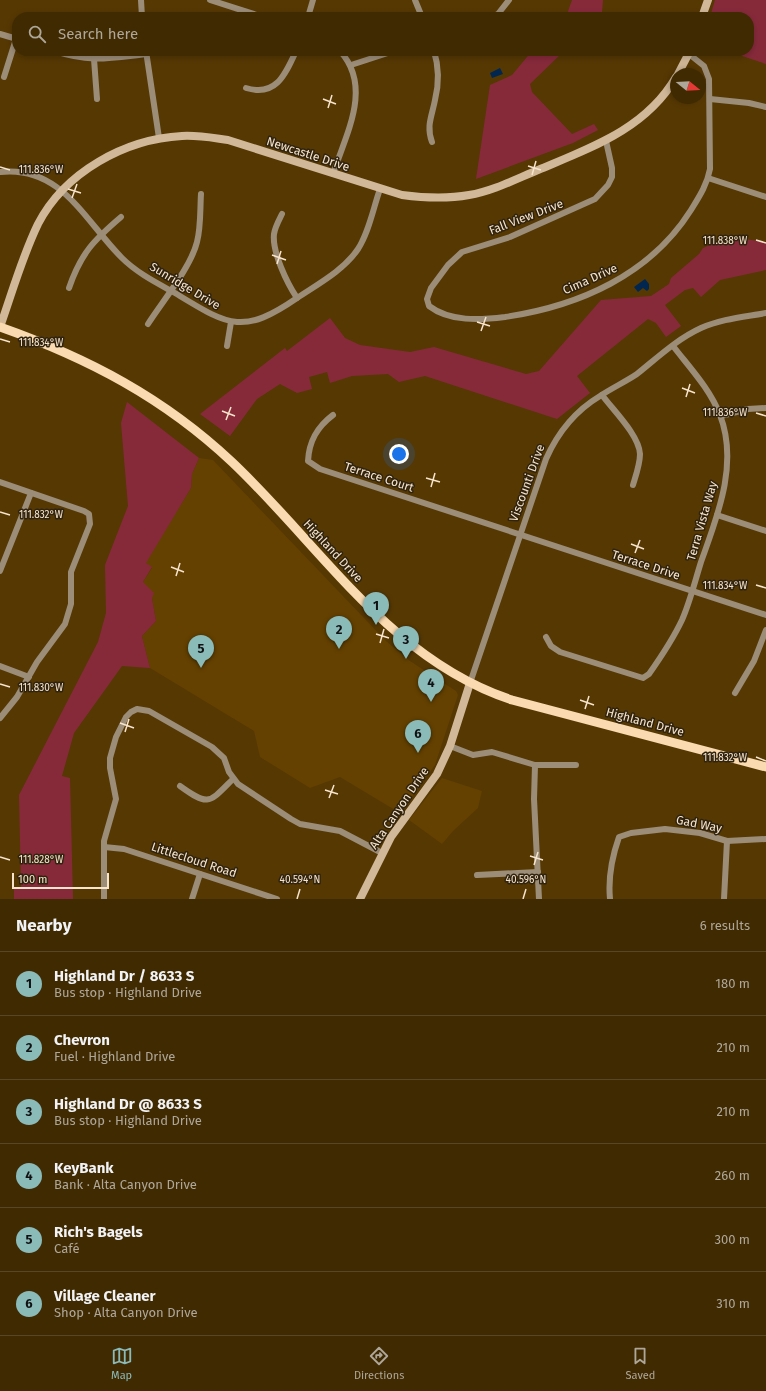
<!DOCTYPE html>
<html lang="en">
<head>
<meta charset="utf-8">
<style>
	:root { --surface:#402a02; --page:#47320c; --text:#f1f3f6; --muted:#aea799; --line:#594624; --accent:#8bbbb9 }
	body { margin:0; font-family:"Fira Sans",sans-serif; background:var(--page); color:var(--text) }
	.compass { position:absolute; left:670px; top:68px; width:36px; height:36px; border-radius:50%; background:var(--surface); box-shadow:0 2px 6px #0003; rotate:108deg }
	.scale { position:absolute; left:12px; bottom:10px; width:97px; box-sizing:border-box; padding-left:4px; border:2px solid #f7e4cc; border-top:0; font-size:11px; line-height:14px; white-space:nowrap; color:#f7e4cc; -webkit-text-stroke:3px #30230f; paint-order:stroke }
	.you { position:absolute; left:399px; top:454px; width:14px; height:14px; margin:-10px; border:3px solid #fff; border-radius:50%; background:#1a73e8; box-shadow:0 0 0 6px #1a73e833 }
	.badge { display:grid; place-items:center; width:26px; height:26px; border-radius:50%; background:var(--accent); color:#111; font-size:13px; font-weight:700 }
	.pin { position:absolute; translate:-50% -33px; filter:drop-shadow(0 1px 2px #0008) }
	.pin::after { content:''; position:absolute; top:21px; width:14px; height:12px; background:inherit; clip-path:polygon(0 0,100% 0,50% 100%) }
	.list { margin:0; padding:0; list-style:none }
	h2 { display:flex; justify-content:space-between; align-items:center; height:52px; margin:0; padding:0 16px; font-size:17px }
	h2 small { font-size:13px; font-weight:400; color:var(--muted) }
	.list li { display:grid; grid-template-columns:26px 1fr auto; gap:12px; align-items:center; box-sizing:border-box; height:64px; padding:0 16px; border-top:1px solid var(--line) }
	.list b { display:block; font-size:15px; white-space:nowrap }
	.list p { margin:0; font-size:13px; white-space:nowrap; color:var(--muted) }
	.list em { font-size:13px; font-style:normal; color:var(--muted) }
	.icon { flex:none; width:22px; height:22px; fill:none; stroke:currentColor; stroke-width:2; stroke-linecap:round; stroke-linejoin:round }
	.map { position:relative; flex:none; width:766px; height:899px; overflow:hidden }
	.search { position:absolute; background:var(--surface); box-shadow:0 2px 6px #0003; left:12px; right:12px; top:12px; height:44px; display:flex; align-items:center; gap:10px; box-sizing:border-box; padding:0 14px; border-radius:16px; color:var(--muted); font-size:15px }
	.sheet { height:436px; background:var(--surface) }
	nav { display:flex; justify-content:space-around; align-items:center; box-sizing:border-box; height:56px; border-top:1px solid var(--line); background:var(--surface); font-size:11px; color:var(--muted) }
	nav a { display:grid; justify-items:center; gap:2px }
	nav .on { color:var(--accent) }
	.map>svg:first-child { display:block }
</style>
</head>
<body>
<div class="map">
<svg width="766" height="899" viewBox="0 0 766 899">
	<rect width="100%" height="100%" fill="#563803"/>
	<g fill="#644101">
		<path d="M 199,458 L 213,460 L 386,641 L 410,661 L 456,691 L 458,695 L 435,765 L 400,813 L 340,777 L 310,788 L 260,757 L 254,731 L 150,668 L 142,636 L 156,621 L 152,598 L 143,582 L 152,568 L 145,563 L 191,488 L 192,474 Z"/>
		<path d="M 442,778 L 482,791 L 478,808 L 453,831 L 442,844 L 409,820 Z"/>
	</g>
	<g fill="#862a3a">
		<path d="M 572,0 L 603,0 L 602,12 L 598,17 L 566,17 Z"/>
		<path d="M 715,0 L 766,0 L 766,64 L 727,51 L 749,51 L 749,17 L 710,17 Z"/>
		<path d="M 532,51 L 564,51 L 530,84 L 532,92 L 572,134 L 594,124 L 598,130 L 573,143 L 476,179 L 490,85 L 512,75 Z"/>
		<path d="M 744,239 L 766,242 L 766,270 L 720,280 L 701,297 L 693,288 L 685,290 L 665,305 L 681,326 L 666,337 L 656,323 L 648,319 L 577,376 L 590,393 L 557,419 L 425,376 L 399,382 L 388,374 L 352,376 L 330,383 L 327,372 L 309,377 L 312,389 L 297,393 L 280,384 L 257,399 L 230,436 L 200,414 L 285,348 L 287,351 L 330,318 L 345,338 L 360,345 L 410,352 L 434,347 L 526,374 L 539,371 L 601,300 L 651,296 L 669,284 L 671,278 L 699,254 L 703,248 L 723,240 Z"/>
		<path d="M 127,402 L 199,458 L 192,474 L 191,488 L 146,563 L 152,567 L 143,582 L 154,593 L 152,598 L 156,621 L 142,636 L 150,668 L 122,666 L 74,733 L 62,776 L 70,778 L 73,899 L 14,899 L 14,888 L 21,887 L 19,795 L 98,642 L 106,613 L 105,565 L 128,506 L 121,423 Z"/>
	</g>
	<g fill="#012750">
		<path d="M 500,68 L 503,74 L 492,78 L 490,73 Z"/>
		<path d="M 645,279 L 649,284 L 649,289 L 647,291 L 643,288 L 638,292 L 634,287 Z"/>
	</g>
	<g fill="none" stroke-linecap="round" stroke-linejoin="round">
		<g stroke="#9c8d79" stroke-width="6">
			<path d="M 141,0 L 142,17"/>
			<path d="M 210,0 L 263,17"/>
			<path d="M 415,0 L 422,17"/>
			<path d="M 308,17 L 313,0"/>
			<path d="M 492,17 L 498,14 L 509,0"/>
			<path d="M 0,34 L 17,39"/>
			<path d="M 54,51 C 91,63 110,58 147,54"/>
			<path d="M 146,51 L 159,138"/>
			<path d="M 94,59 L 97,99"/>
			<path d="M 351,65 L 394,51"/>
			<path d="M 4,77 L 16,39"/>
			<path d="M 246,88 C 276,97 285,75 296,51"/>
			<path d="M 710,99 L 749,103 L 766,107"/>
			<path d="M 606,141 L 612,168 L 612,177 L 608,185 L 595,199 L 510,237 L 462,252 L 448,265 L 431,288 L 427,299 L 429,306 C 450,322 480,320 505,317 C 579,306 650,275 691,210 C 699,197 707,185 710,169 L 709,79 L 704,66 L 689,54"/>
			<path d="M 432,142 C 426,126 432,116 435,100 C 439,84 439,67 434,51"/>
			<path d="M 0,172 C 61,165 85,221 122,258 C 137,273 157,283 175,293 C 228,325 242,336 297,298 C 318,284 344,270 358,249 C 369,232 373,209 380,189"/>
			<path d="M 333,174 C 346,134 373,87 340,51"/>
			<path d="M 708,178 L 766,197"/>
			<path d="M 282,214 C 279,220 275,227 274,234 C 272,252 287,283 297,298"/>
			<path d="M 69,288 C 81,253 94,240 121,217"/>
			<path d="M 148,324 C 162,302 191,267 197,242 C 201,227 200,209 201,194"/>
			<path d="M 227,346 L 231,322"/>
			<path d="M 602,395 C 613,410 639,435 640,454 C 640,464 636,475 633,485"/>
			<path d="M 333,415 C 317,427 309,441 308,461 L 320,469 L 766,615"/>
			<path d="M 721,416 L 748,409 L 766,408"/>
			<path d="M 0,482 L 84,511 L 89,514 L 90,524 L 71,572 L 71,604 L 65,624 L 37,662 L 17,697 L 0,718"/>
			<path d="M 717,515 L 766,531"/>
			<path d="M 0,571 L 31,493"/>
			<path d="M 546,637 L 551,646 L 560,652 L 643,678 L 649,674 C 661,657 673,639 682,620 C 690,602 695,581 701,562 C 717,517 739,464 720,415 C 710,389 690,368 673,346"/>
			<path d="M 0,666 L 29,677"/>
			<path d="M 470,683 L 546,459 C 558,432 575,411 600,396 C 612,388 625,382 637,374 C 657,358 677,339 701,328 C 721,319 744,317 766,313"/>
			<path d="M 735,693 L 754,661 L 766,630"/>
			<path d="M 450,746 L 473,755 L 492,752 L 535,765 L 576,765"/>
			<path d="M 535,765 L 534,799 L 539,899"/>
			<path d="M 180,786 C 209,807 209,803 233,779"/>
			<path d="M 104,847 L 124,849 L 277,899"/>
			<path d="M 477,875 L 538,872"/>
			<path d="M 104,899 L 104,841 L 116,799 L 110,768 L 110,758 L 116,737 L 126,717 L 131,712 L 137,709 L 149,711 L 212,747 L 224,758 L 229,772 L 238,784 L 291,819 L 300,824 L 340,831 L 382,853"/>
			<path d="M 192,899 L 200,874"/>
			<path d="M 610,899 C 608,878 612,857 619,837 L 631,833 L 665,829 L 700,833 L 727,841 L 766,839"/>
			<path d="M 724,899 L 727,841"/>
		</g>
		<g stroke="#d1b899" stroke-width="8">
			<path d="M 702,17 L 708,0"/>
			<path d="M 678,74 L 690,51"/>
			<path d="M 0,327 C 12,293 22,257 38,224 C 65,172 125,139 182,136 C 198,135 213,138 228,140 L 402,195 C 425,198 447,199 469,195 C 493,191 516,179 538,170 C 590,148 646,129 676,77"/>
			<path d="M 360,899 L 391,837 L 437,774 L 450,746 L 470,683"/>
		</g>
		<path stroke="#f9dab1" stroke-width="9" d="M 0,327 C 88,358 164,398 232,462 C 321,546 390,660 512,700 L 766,767"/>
	</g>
	<path fill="none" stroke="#f7e4cc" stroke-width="1.5" d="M 323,99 L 336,104M 328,108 L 332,95M 528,166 L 541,170M 0,167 L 10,170M 532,175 L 536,161M 68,189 L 81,193M 72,198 L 77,184M 756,240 L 766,243M 272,255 L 286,260M 277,264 L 281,251M 477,322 L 490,326M 481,331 L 486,317M 0,339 L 10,342M 682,388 L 695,393M 686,397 L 690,384M 222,411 L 235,416M 756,413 L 766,416M 226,420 L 231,407M 426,478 L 440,482M 431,487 L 435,473M 0,512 L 10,515M 631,544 L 644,549M 635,553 L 640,540M 171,567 L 184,572M 176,576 L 180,563M 756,585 L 766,588M 376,634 L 389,638M 380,643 L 384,629M 0,684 L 10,687M 580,700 L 594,705M 585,709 L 589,696M 120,723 L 134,728M 125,732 L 129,719M 756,757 L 766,761M 325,790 L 338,794M 329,798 L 334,785M 530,856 L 543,860M 0,857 L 10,860M 534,865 L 538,852M 297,899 L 300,889M 523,899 L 526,889"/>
	<g text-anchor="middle" stroke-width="3" stroke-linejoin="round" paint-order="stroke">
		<g font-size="12" fill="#f7e4cc" stroke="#30230f">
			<text transform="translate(308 154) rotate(18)" y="4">Newcastle Drive</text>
			<text transform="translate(526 217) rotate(-21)" y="4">Fall View Drive</text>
			<text transform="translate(590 279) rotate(-24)" y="4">Cima Drive</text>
			<text transform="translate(185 286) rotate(31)" y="4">Sunridge Drive</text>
			<text transform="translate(379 477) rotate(18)" y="4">Terrace Court</text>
			<text transform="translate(527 483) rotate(-70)" y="4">Viscounti Drive</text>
			<text transform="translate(702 521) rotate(-74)" y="4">Terra Vista Way</text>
			<text transform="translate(333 551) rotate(47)" y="4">Highland Drive</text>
			<text transform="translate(646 565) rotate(18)" y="4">Terrace Drive</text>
			<text transform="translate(645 722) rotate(15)" y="4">Highland Drive</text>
			<text transform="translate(399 808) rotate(-56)" y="4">Alta Canyon Drive</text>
			<text transform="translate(699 824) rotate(11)" y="4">Gad Way</text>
			<text transform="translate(194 860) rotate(18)" y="4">Littlecloud Road</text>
		</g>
	</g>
	<g font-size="10" text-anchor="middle" fill="#f7e4cc" stroke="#30230f" stroke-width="3" stroke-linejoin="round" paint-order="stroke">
		<text x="41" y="173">111.836°W</text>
		<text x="725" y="244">111.838°W</text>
		<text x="41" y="346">111.834°W</text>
		<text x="725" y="416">111.836°W</text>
		<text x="41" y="518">111.832°W</text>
		<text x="725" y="589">111.834°W</text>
		<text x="41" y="691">111.830°W</text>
		<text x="725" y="761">111.832°W</text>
		<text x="41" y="863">111.828°W</text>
		<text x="300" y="883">40.594°N</text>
		<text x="526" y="883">40.596°N</text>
	</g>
</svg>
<svg class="compass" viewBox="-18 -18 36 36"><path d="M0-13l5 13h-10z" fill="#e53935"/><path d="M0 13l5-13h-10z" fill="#aea799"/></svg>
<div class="scale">100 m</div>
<div class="you"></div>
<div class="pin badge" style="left:376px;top:625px">1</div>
<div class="pin badge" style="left:339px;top:649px">2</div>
<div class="pin badge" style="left:406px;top:659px">3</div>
<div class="pin badge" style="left:431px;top:702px">4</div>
<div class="pin badge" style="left:201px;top:668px">5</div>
<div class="pin badge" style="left:418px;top:753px">6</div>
<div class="search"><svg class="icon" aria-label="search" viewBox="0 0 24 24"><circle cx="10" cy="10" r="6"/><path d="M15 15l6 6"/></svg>Search here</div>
</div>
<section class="sheet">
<h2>Nearby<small>6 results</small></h2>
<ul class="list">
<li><span class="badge">1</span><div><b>Highland Dr / 8633 S</b><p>Bus stop · Highland Drive</p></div><em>180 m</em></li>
<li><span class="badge">2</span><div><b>Chevron</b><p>Fuel · Highland Drive</p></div><em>210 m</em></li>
<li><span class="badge">3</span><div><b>Highland Dr @ 8633 S</b><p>Bus stop · Highland Drive</p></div><em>210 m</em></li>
<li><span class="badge">4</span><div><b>KeyBank</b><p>Bank · Alta Canyon Drive</p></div><em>260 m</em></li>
<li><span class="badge">5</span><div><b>Rich's Bagels</b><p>Café</p></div><em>300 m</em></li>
<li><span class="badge">6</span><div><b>Village Cleaner</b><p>Shop · Alta Canyon Drive</p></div><em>310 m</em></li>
</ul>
</section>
<nav>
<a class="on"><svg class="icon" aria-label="map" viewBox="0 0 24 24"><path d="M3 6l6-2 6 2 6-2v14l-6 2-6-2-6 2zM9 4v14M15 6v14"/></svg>Map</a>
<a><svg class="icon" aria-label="directions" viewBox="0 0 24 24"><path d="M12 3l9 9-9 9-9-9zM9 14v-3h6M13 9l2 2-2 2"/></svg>Directions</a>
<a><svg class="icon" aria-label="saved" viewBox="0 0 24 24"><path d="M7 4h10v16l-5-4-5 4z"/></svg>Saved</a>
</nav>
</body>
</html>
